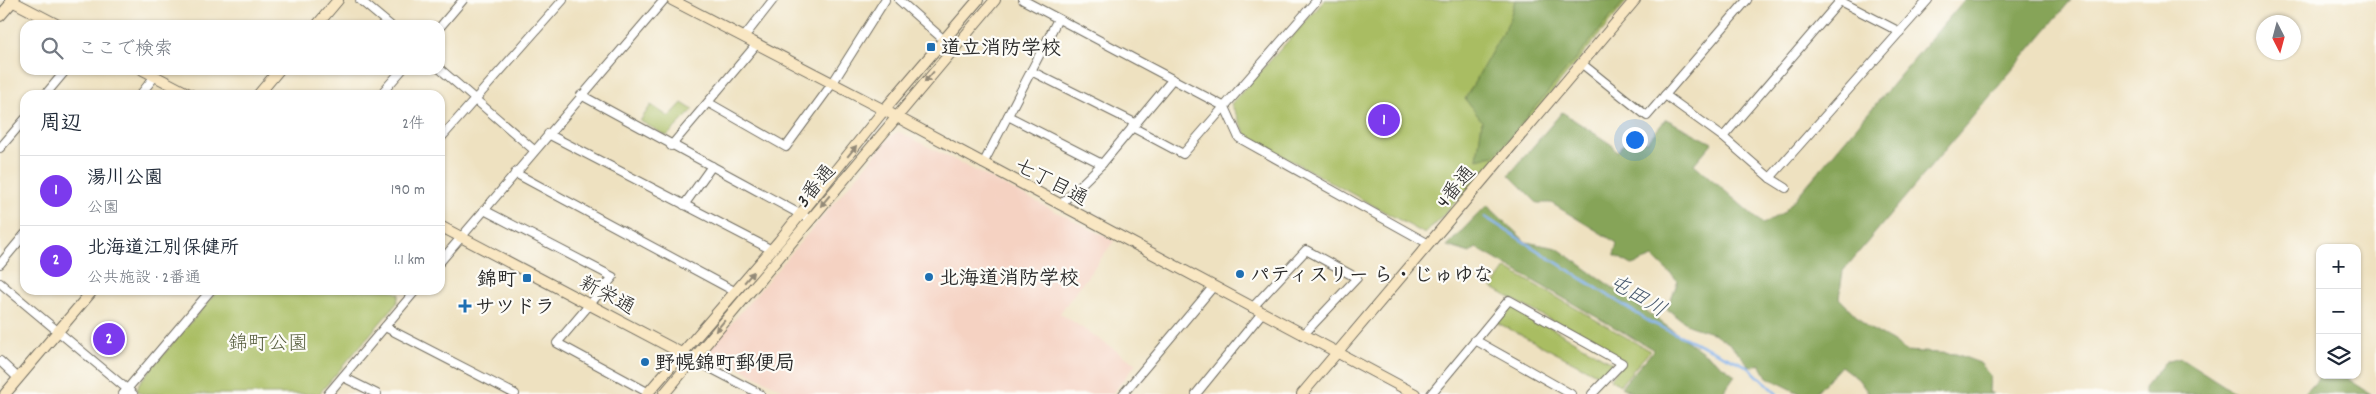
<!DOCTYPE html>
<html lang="ja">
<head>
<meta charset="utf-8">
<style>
	:root { --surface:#fff; --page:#f6f6f7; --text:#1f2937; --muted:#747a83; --line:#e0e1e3; --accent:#7c3aed }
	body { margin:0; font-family:Dekko,"Klee One",sans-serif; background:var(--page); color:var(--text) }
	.controls { position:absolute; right:15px; bottom:15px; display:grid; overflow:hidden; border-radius:10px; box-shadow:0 1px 4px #0004 }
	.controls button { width:45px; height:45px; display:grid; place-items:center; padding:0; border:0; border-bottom:1px solid var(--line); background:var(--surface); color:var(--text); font:25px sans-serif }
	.compass { position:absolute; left:2256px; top:15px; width:45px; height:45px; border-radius:50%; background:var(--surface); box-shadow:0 1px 4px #0004; rotate:174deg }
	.you { position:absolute; left:1634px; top:139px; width:18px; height:18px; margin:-12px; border:4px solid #fff; border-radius:50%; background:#1a73e8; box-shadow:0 0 0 8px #1a73e833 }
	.badge { display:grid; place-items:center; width:32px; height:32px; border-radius:50%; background:var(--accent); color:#fff; font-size:16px; font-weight:700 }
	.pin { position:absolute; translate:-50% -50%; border:2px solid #fff; box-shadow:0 1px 5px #0006 }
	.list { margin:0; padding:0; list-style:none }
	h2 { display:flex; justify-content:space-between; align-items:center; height:65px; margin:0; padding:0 20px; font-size:21px }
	h2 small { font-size:16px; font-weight:400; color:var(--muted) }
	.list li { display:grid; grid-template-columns:32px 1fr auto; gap:15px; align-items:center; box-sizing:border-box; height:70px; padding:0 20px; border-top:1px solid var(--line) }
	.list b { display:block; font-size:19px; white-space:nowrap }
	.list p { margin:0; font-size:16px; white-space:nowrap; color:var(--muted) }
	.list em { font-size:16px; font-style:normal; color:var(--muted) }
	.icon { flex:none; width:28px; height:28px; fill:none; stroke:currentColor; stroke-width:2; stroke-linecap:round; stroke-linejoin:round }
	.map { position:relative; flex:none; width:2376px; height:394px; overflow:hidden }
	.search { position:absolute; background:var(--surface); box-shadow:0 1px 4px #0004; left:20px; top:20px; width:425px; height:55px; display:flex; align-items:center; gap:12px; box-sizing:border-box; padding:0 18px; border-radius:15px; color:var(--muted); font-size:19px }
	.panel { position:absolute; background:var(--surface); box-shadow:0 1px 4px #0004; left:20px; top:90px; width:425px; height:205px; border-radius:15px }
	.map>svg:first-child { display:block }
</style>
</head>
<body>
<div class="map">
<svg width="2376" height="394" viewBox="0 0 2376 394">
	<rect width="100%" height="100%" fill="#fdfcf7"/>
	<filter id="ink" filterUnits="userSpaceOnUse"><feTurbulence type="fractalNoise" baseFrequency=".02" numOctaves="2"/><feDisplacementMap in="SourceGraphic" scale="10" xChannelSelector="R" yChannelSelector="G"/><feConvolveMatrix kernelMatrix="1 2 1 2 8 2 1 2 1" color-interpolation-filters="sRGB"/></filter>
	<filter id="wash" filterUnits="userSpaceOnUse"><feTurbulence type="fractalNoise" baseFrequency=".0096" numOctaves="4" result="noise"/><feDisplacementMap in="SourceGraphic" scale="20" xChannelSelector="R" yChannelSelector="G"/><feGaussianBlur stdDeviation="1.12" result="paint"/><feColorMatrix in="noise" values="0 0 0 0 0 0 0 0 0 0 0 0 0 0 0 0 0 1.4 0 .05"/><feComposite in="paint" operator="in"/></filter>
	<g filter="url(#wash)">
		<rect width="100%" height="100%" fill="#eee1c0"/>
		<path fill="#f5d2c2" d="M 899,132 L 1114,241 L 1060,313 L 1136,364 L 1112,394 L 791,394 L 711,353 L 711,347 L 893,134 Z"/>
		<g fill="#a9bd62" stroke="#6a7446">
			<path d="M 1325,0 L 1628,0 L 1494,162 L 1425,234 L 1247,136 L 1231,104 Z"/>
			<path d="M 682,103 L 693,110 L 667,136 L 640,121 L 651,105 L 669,117 Z"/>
			<path d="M 1506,268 L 1650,351 L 1620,385 L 1610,379 L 1625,361 L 1492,288 Z"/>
			<path d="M 218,290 L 391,290 L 399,294 L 397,303 L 319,394 L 141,394 L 137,391 L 139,383 Z"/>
			<path d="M 1511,305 L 1613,363 L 1600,376 L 1496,322 Z"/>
		</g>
		<g fill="#86a458" stroke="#586842">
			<path d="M 1515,0 L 1625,0 L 1494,156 L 1477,159 L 1482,121 L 1465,99 L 1509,21 Z"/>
			<path d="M 1964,0 L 2071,0 L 1843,271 L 1839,298 L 1867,327 L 1892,341 L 1906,351 L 1956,354 L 1980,363 L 1990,376 L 1989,392 L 1993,394 L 1869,394 L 1858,379 L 1841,366 L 1815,394 L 1801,394 L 1767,377 L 1760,364 L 1751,367 L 1730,344 L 1715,334 L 1690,326 L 1667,309 L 1678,281 L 1653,257 L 1632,265 L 1614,255 L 1617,243 L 1551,203 L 1537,203 L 1509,175 L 1562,112 L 1612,145 L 1617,152 L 1630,136 L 1647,142 L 1666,119 L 1712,143 L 1694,164 L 1763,224 L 1784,212 Z"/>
			<path d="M 1487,205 L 1526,242 L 1557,248 L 1735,375 L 1722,394 L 1634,394 L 1621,387 L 1654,350 L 1476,248 L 1470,253 L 1447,246 Z"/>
			<path d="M 2181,358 L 2237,394 L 2144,394 L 2144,388 L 2165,362 Z"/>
			<path d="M 2321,375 L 2342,375 L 2371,394 L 2304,394 Z"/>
		</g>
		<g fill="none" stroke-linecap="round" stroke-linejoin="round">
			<path stroke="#7fafea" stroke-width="2.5" d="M 1485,217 L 1650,322 L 1747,366 L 1777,394"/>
		</g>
	</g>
	<g filter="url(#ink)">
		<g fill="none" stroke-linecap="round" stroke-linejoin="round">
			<g stroke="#6f6b5f" stroke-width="10">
				<g id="street">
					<path d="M 360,0 L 390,25"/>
					<path d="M 899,0 L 944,40"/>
					<path d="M 1023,0 L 1225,107 L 1239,138 L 1429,244"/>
					<path d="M 1838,0 L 1900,32"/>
					<path d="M 440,27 L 463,0"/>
					<path d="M 744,37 L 773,0"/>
					<path d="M 1581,63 L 1647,116 L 1747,0"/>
					<path d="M 440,69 L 534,150"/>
					<path d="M 1031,71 L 1135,123"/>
					<path d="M 45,95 L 66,70"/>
					<path d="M 140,95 L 155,76"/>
					<path d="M 380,95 L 402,70"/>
					<path d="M 581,95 L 809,219"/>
					<path d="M 1665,95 L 1723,137 L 1770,178 L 1786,188"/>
					<path d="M 709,103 L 786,147 L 832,84 L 885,0"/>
					<path d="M 1008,116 L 1102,164"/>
					<path d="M 1132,127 L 1183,154 L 1317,0"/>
					<path d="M 548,134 L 772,250"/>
					<path d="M 1723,137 L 1840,1"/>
					<path d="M 440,139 L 563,0"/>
					<path d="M 671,146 L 756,45"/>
					<path d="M 0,148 L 25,119"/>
					<path d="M 983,164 L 1058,19"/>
					<path d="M 515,173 L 736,292"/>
					<path d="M 1770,178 L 1928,0"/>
					<path d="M 684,205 L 712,166"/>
					<path d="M 1060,205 L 1102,164 L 1172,80"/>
					<path d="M 484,210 L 613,277 L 557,343 L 649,393"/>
					<path d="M 440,262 L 664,0"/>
					<path d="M 0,264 L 25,234"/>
					<path d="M 0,283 L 133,394"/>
					<path d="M 1252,308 L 1306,250 L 1357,278 L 1303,335"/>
					<path d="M 385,327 L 515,394"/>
					<path d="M 1475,340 L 1571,394"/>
					<path d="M 693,359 L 760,394"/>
					<path d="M 0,361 L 18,378"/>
					<path d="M 343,377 L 377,394"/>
					<path d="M 123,394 L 211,290"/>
					<path d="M 328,394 L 416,290"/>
					<path d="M 1123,394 L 1213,287"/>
					<path d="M 1196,394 L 1262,313"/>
					<path d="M 1431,394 L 1509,300 L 1622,363 L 1592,394"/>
				</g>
			</g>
			<g stroke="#6f6b5f" stroke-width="12">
				<g id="secondary">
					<path d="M 10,0 L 58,25"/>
					<path d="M 672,0 L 884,110 L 1415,394"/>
					<path d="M 0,16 L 14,0"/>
					<path d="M 317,25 L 338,0"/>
					<path d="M 143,70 L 191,95"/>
					<path d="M 258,95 L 279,70"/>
					<path d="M 440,226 L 687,356"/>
					<path d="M 5,394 L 93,290"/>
					<path d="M 647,394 L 779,241 L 884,110 L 978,0"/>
					<path d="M 664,394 L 995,0"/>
					<path d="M 1302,394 L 1635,0"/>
				</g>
			</g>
			<use href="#street" stroke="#fff" stroke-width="8"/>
			<use href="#secondary" stroke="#f9e7c3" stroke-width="10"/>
		</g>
		<defs><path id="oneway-solid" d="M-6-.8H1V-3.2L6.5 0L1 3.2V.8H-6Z" transform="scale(1.25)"/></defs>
		<g fill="#928977">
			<use href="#oneway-solid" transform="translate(929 77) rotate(131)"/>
			<use href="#oneway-solid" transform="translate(852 151) rotate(-51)"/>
			<use href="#oneway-solid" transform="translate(825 201) rotate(130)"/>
			<use href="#oneway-solid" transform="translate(749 277) rotate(-50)"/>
			<use href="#oneway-solid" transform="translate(720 326) rotate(130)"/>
		</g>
	</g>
	<g fill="#1f6fb2" stroke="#fdfcf7" stroke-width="2">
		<rect x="926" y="42" width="10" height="10" rx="2.5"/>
		<circle cx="1240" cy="274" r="5"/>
		<circle cx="929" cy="277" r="5"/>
		<rect x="522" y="273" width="10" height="10" rx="2.5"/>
		<path d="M462.5 298.5h5v5h5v5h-5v5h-5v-5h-5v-5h5z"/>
		<circle cx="645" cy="362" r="5"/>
	</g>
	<g text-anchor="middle" stroke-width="4.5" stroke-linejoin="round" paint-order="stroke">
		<g font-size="20" font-weight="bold" fill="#2b2b2b" stroke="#fdfcf7" text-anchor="start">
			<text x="941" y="54">道立消防学校</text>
			<text x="1250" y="281">パティスリー ら・じゅゆな</text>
			<text x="939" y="284">北海道消防学校</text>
			<text x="517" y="285" text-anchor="end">錦町</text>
			<text x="475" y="313">サツドラ</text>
			<text x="655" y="369">野幌錦町郵便局</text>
		</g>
		<g font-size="20" fill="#2b2b2b" stroke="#fdfcf7">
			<text transform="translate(1052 181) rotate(28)" y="7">七丁目通</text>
			<text transform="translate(815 185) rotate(-50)" y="7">3番通</text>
			<text transform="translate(1455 186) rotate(-50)" y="7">4番通</text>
			<text transform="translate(608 294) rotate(28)" y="7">新栄通</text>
		</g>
		<g font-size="20" fill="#575e3e" stroke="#fdfcf7">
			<text x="268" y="349">錦町公園</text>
		</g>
		<g font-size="21" font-style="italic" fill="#48596e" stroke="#fdfcf7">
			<text transform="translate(1638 295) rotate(31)" y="7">屯田川</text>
		</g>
	</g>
</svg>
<div class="controls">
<button>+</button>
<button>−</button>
<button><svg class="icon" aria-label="layers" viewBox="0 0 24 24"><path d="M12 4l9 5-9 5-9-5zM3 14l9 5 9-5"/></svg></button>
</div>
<svg class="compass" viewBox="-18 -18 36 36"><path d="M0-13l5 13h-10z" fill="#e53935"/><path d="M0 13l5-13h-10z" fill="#747a83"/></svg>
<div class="you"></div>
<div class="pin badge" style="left:1384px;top:120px">1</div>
<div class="pin badge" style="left:109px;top:339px">2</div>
<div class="search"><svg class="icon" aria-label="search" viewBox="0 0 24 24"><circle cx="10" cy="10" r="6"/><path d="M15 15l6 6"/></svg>ここで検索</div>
<section class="panel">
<h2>周辺<small>2件</small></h2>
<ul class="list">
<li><span class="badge">1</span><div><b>湯川公園</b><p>公園</p></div><em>190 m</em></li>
<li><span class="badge">2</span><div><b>北海道江別保健所</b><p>公共施設 · 2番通</p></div><em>1.1 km</em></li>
</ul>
</section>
</div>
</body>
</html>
